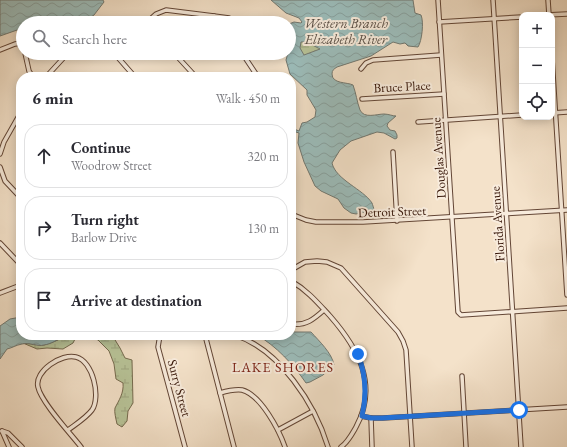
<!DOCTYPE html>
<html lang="en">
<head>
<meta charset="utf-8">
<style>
	:root { --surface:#fff; --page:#f2f2f3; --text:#2b2b33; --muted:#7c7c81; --line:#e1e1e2 }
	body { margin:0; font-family:"EB Garamond",serif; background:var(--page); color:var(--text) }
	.controls { position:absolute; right:12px; top:12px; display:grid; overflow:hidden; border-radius:8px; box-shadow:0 2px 10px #0003 }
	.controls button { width:36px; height:36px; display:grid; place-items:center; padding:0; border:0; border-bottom:1px solid var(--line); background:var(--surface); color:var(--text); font:20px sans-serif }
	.stop { position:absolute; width:12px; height:12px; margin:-9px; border:3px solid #1a73e8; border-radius:50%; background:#fff }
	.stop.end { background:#1a73e8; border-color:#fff; box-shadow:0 1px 4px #0008 }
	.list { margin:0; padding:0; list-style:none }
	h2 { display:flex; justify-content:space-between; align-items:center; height:52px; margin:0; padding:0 16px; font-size:17px }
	h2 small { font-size:13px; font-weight:400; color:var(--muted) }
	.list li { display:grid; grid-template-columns:26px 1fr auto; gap:12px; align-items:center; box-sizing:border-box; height:64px; margin:0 8px 8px; padding:0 8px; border:1px solid var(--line); border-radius:16px }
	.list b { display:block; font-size:15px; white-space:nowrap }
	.list p { margin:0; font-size:13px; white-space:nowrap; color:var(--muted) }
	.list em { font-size:13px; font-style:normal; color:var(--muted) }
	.icon { flex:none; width:22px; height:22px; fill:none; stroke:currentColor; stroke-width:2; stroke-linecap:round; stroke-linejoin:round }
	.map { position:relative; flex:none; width:567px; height:447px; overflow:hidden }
	.search { position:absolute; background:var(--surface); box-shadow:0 2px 10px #0003; left:16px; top:16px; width:280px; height:44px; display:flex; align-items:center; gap:10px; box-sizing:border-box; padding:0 14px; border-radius:22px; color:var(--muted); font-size:15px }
	.panel { position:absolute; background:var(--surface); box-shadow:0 2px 10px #0003; left:16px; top:72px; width:280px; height:268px; border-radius:16px }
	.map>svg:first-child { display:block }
</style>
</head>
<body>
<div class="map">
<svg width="567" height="447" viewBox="0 0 567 447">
	<defs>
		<pattern id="wetland-marsh" width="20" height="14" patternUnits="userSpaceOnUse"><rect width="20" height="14" fill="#b8c499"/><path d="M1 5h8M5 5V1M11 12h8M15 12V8" fill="none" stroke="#9fa782"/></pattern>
		<pattern id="water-waves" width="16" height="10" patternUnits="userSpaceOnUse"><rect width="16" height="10" fill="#9cbdbb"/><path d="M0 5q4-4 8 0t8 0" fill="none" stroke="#87a19f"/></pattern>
	</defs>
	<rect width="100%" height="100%" fill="#f4e2ca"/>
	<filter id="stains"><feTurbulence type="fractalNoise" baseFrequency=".005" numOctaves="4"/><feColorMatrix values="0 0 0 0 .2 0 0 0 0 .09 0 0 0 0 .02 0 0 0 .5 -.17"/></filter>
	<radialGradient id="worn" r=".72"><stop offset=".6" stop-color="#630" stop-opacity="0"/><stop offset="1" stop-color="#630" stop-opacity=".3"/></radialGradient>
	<g fill="url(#wetland-marsh)" stroke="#766b4f">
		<path d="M 297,37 L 333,50 L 301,59 Z"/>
		<path d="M 64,335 L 77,335 L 73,343 L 63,349 L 47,348 L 37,349 L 23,343 L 44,345 L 58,340 Z"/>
		<path d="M 88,335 L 112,335 L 120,348 L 125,358 L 132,360 L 133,403 L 128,411 L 127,421 L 122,427 L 117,424 C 116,419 114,412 115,408 C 119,400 124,393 123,383 L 116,379 L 114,364 L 109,351 L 98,340 Z"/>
	</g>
	<g fill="url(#water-waves)" stroke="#727972" fill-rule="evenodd">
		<path d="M 0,0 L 103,0 L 104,2 L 94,15 L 88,19 L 88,22 L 82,23 L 23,23 L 23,29 L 20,29 L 0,36 Z"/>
		<path d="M 271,0 L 413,0 L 415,13 L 421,15 C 424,22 422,41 418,47 L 408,46 L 405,43 L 400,44 L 393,42 L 371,56 L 337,67 C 334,69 332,70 332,74 C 332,84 347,82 353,85 C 356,93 357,102 360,110 C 364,119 377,114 384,114 C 388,114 393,116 396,116 L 388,123 L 387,126 L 390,130 L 395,131 L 397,135 L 397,138 L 395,139 L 384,133 L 377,132 L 351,141 L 340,150 L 332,163 C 336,180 363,189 372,203 C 373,206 376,215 376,218 L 369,211 L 356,214 L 351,213 L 344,208 L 338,199 L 321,191 L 315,186 L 304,162 L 298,143 L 299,133 L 293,131 L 294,129 L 299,131 L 302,123 L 307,122 L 315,117 L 316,110 L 307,95 L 307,90 L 290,74 L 286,60 L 288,53 L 289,53 L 289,24 L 294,22 L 301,23 L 302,22 L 299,18 L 286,13 ZM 301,42 C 306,41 316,47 320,49 L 304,55 L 300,48 Z"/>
		<path d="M 21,317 L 21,335 L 64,335 C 58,340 51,344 44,345 C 38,347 29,342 22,344 C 16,345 12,348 7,349 L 0,359 L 0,326 L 10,319 Z"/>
		<path d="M 291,332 L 311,332 C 319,341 332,353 334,365 L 323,375 L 310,382 L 306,383 C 293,364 276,346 257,335 L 291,335 Z"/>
	</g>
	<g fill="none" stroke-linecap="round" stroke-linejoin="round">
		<g stroke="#634636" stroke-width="5.5">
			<g id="minor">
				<path d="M 438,0 L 458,312 L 461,315 L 567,308"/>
				<path d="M 493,0 L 521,447"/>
				<path d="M 548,0 L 549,15"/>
				<path d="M 546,15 L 567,14"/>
				<path d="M 214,16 L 229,18 L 236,23"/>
				<path d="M 439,22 L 522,17"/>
				<path d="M 146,23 L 156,14 L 166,10 L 214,16 L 219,23"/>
				<path d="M 0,50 L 15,44 L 23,43"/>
				<path d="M 25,53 L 29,71 L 33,77"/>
				<path d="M 114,53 L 135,77"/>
				<path d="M 174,53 L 196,77"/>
				<path d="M 242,53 L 258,77"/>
				<path d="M 552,58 L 567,295"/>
				<path d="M 361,69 L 366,63 L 373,60 L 441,55"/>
				<path d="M 46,77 L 68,53"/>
				<path d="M 362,99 L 444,94"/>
				<path d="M 552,113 L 567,112"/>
				<path d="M 418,122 L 522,115"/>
				<path d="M 393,152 L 397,221"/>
				<path d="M 0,154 L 4,142 L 21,112"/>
				<path d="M 0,167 L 5,181 L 21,198"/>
				<path d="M 291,214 L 306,220 L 316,222 L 363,222 L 567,210"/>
				<path d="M 0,243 L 21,265"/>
				<path d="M 291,270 L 305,262 L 317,261 L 327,262 L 341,268 L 398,332 L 403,341 L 406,350 L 412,447"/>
				<path d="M 291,281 C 307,290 318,303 330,316 C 358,348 379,385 356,427 C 352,434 348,442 341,447"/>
				<path d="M 0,293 L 21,285"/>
				<path d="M 291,324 C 306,326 314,319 324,310"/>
				<path d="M 160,335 L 158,347 L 185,447"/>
				<path d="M 205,335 L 234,447"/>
				<path d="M 235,335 C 280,350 315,404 328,447"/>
				<path d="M 462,376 L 466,447"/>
				<path d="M 220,393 C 227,391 234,389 242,390 C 261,395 279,430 285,447"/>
				<path d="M 361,416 L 371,418 L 383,418 L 567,407"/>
				<path d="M 371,418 L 372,447"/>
				<path d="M 68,430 C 76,424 86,418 92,410 C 101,397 93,361 76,357 C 62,353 34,371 38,387 C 41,402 71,434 81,447"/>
				<path d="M 278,430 L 313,411"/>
				<path d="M 2,431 L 8,433 L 22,447"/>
				<path d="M 2,431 L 9,447"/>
			</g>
		</g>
		<use href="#minor" stroke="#f8ecdd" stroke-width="3.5"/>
	</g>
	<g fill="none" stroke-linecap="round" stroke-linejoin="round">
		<path stroke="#1a73e8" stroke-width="5" d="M 358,354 C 366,375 367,395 362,416 L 371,418 L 382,418 L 519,410"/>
	</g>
	<g text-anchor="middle" stroke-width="4" stroke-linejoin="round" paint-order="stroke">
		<g font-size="13" fill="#331205" stroke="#f8ecdd">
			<text transform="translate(402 86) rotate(-3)" y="5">Bruce Place</text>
			<text transform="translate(438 158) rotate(-94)" y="5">Douglas Avenue</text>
			<text transform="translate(392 211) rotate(-2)" y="5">Detroit Street</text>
			<text transform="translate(497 224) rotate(-94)" y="5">Florida Avenue</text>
			<text transform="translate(180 388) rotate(75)" y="5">Surry Street</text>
		</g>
		<g font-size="14" font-style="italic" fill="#584e45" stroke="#f8ecdd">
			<text x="346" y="28">Western Branch<tspan x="346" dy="16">Elizabeth River</tspan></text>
		</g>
		<g font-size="14" letter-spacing="1" fill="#7a1f14" stroke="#f8ecdd">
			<text x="283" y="372">LAKE SHORES</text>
		</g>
	</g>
	<rect width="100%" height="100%" filter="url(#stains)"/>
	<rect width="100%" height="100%" fill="url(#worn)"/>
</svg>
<div class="controls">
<button>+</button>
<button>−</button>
<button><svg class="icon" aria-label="locate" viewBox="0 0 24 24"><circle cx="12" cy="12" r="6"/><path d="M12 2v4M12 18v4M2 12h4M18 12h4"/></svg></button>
</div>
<div class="stop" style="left:519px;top:410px"></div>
<div class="stop end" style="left:358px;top:354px"></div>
<div class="search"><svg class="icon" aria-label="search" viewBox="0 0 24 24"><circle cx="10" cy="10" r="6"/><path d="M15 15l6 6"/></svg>Search here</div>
<section class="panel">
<h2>6 min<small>Walk · 450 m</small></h2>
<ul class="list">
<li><svg class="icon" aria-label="ahead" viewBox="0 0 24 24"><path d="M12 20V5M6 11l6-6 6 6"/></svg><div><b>Continue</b><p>Woodrow Street</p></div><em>320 m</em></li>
<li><svg class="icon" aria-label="right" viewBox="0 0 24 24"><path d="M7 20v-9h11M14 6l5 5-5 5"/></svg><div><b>Turn right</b><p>Barlow Drive</p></div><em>130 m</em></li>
<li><svg class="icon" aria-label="arrive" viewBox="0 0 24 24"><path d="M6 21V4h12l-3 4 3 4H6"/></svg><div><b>Arrive at destination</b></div></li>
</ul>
</section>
</div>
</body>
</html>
